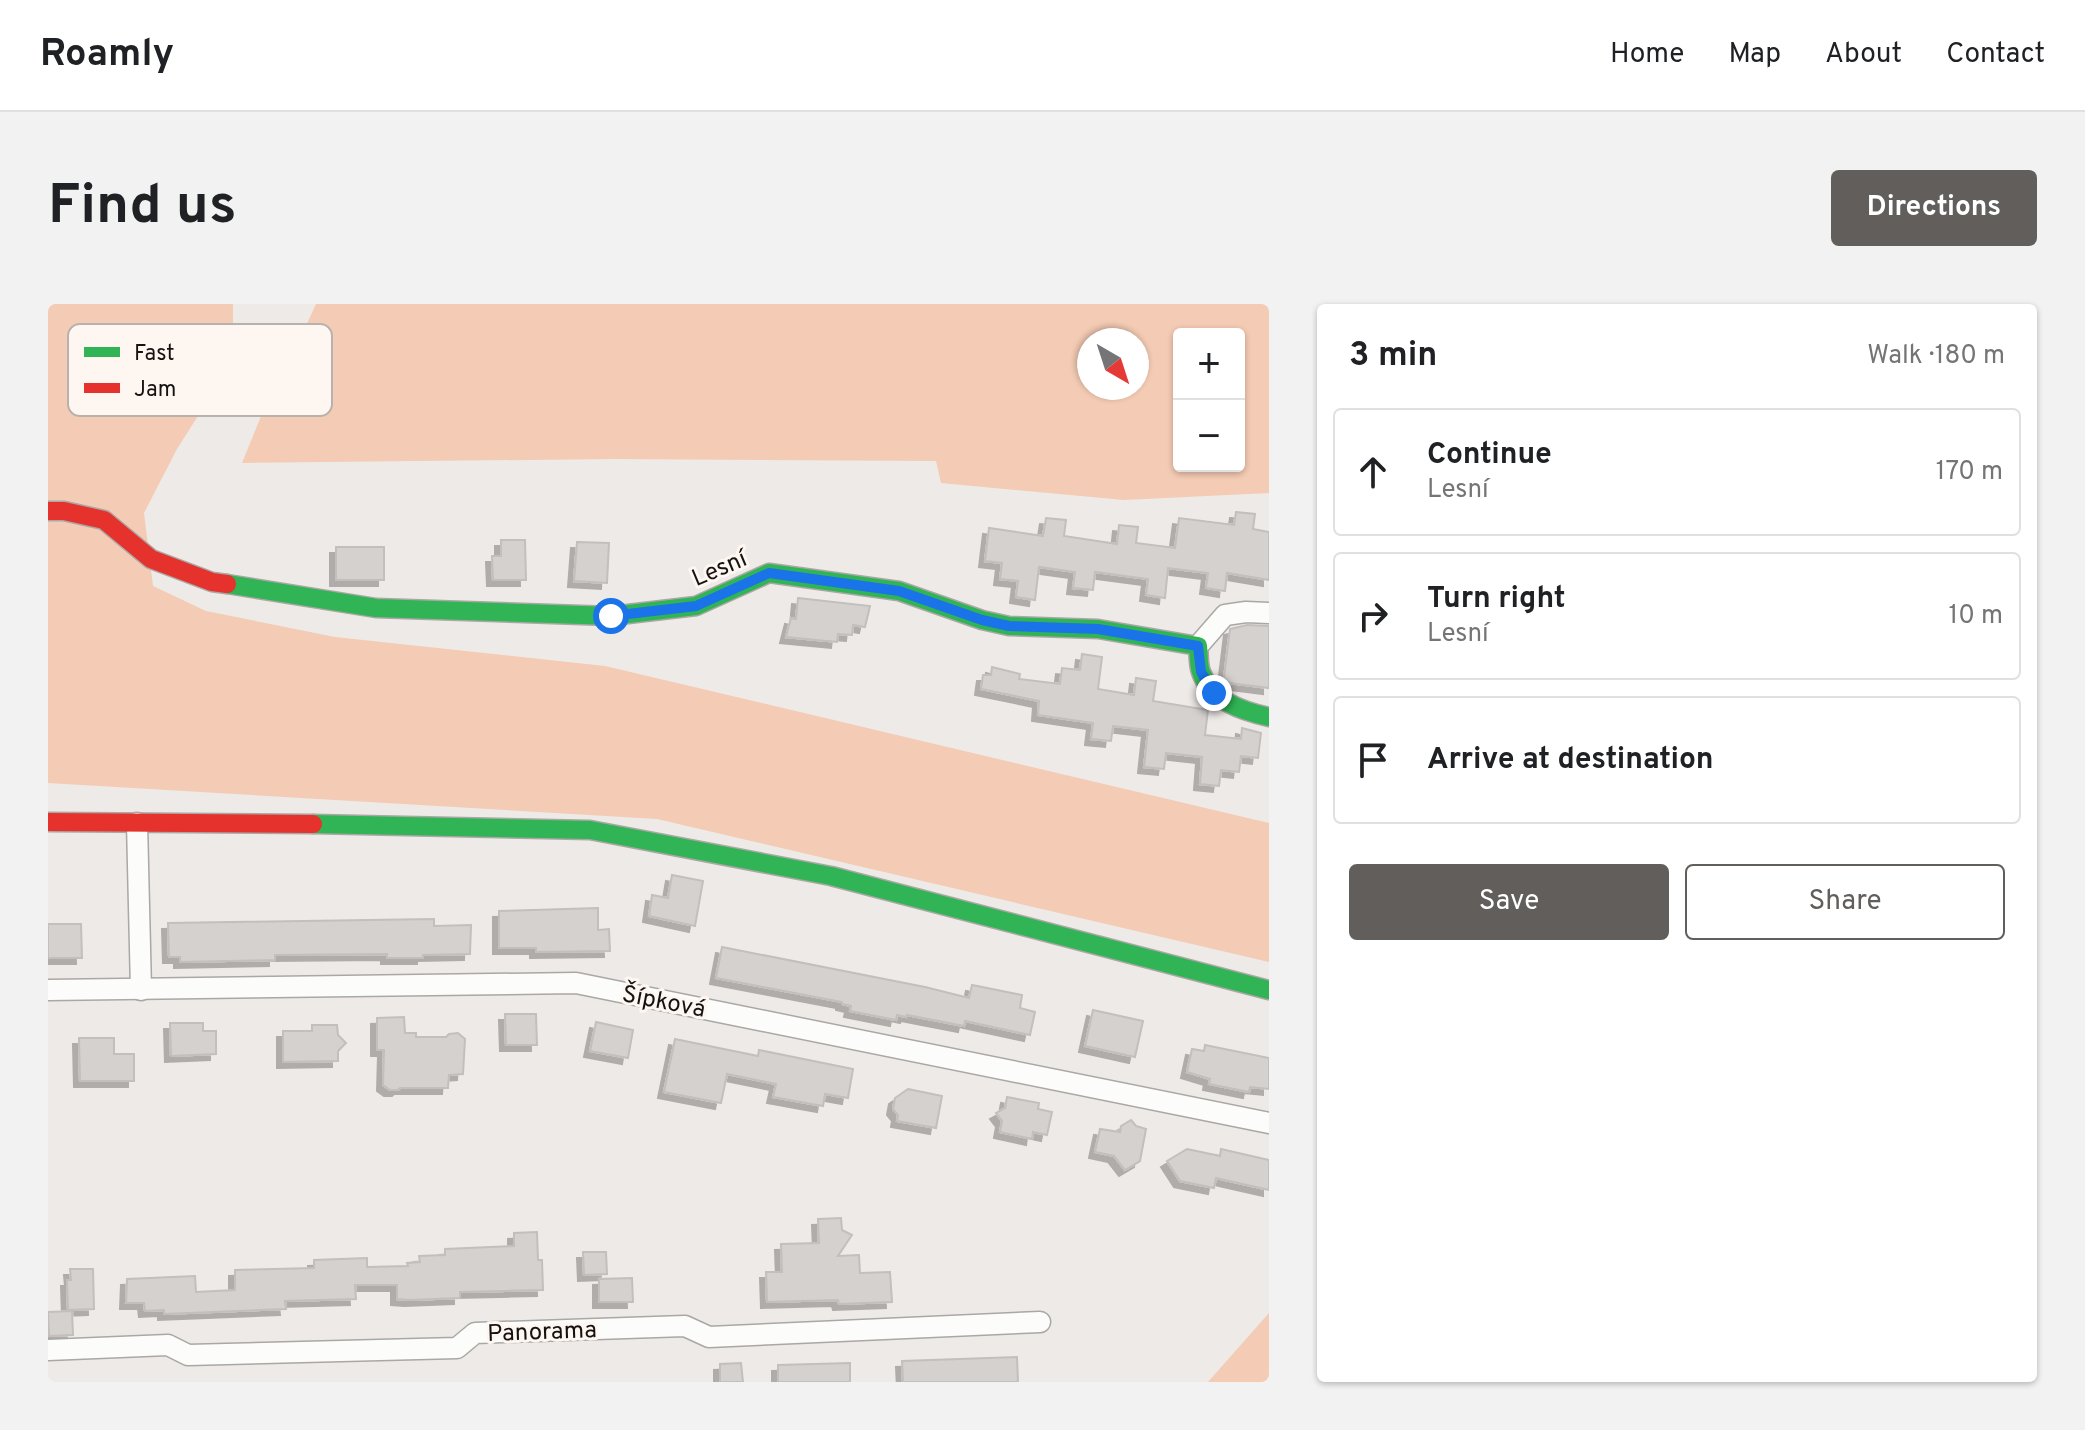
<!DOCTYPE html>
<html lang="en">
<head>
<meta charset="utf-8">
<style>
	:root { --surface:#fff; --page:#f2f2f2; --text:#202124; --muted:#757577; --line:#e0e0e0; --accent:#615e5c }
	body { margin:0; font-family:Overpass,sans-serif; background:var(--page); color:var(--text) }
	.controls { position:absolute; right:24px; top:24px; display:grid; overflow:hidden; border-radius:8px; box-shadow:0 2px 6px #0004 }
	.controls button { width:72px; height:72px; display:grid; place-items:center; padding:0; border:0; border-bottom:2px solid var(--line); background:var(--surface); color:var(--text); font:40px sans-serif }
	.compass { position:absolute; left:1029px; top:24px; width:72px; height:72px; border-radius:50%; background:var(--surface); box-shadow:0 2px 6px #0004; rotate:141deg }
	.stop { position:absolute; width:24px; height:24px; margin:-18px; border:6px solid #1a73e8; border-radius:50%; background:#fff }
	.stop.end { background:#1a73e8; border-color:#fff; box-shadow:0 2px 8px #0008 }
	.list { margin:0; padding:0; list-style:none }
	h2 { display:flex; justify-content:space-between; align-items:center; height:104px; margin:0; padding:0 32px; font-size:34px }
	h2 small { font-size:26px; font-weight:400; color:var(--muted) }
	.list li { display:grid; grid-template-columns:52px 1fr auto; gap:24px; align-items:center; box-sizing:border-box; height:128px; margin:0 16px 16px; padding:0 16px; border:2px solid var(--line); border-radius:8px }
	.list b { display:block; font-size:30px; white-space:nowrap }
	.list p { margin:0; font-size:26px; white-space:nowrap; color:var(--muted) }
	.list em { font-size:26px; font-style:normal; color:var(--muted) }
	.actions { display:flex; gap:16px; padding:24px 32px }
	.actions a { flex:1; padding:18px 0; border:2px solid var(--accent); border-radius:8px; text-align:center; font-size:28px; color:var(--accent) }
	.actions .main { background:var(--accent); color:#fff }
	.icon { flex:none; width:44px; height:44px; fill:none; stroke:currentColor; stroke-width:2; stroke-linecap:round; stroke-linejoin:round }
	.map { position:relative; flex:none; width:1221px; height:1078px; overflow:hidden; border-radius:8px }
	header { display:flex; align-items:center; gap:48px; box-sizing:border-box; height:112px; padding:0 40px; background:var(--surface); border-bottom:2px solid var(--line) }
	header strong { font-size:38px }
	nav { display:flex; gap:44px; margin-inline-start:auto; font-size:28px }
	.intro { display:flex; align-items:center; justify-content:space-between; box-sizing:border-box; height:192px; padding:0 48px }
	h1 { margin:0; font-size:56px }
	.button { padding:20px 36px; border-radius:8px; background:var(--accent); color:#fff; font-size:28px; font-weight:700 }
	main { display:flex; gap:48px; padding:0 48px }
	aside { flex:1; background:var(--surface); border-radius:8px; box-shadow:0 2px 6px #0004 }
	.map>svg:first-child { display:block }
</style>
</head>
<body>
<header>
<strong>Roamly</strong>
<nav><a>Home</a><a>Map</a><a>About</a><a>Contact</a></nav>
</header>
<div class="intro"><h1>Find us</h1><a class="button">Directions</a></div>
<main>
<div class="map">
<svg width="1221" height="1078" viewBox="0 0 1221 1078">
	<defs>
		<filter id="shadow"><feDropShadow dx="-6" dy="6" stdDeviation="0" flood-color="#0004"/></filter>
	</defs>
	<rect width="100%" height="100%" fill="#eeeae7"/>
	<g fill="#f4cbb4" fill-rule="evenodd">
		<path d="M 0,0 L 185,0 L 185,20 L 174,74 L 129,145 L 96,209 L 105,282 L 158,307 L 287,333 L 557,362 L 1221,519 L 1221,658 L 609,515 L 0,479 Z"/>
		<path d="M 268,0 L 1221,0 L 1221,189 L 1076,196 L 893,179 L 888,157 L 566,155 L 194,159 L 220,95 L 247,46 ZM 1131,30 L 1191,30 L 1191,162 L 1131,162 ZM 1089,36 L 1089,84 L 1041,84 L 1041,36 Z"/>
		<path d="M 1221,1009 L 1221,1078 L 1160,1078 Z"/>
	</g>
	<g fill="#d4d1cf" stroke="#c2bfbd" stroke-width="2" filter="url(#shadow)">
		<path d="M 1188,208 L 1207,210 L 1205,225 L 1221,228 L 1221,276 L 1179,269 L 1177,287 L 1158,284 L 1160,269 L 1120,264 L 1117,294 L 1098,291 L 1100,275 L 1047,268 L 1045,286 L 1025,284 L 1027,268 L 991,263 L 987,296 L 968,293 L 970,277 L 952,275 L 954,259 L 937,257 L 941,224 L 995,232 L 998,214 L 1018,216 L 1016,232 L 1069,240 L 1071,221 L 1090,223 L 1088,239 L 1127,244 L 1131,214 L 1186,221 Z"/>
		<path d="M 453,236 L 477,236 L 478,276 L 445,276 L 444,252 L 453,252 Z"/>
		<path d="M 529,238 L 561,239 L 559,279 L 526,277 Z"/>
		<rect x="288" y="243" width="48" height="33"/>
		<path d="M 750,294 L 822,302 L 817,323 L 805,321 L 804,331 L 790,330 L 789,338 L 738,333 L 743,314 L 748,315 Z"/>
		<path d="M 1199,321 L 1221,322 L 1221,384 L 1181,379 L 1176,374 L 1182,325 Z"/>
		<path d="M 1034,350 L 1054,353 L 1050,385 L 1086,391 L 1088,374 L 1108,377 L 1105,397 L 1160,406 L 1157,431 L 1193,435 L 1194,424 L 1213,429 L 1210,454 L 1193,452 L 1191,468 L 1173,466 L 1171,482 L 1152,480 L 1154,453 L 1118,449 L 1116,465 L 1096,463 L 1100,426 L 1065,422 L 1063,437 L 1043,435 L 1045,419 L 990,411 L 991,397 L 933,385 L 935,371 L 943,371 L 944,363 L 972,370 L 971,375 L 1012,380 L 1014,364 L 1032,366 Z"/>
		<path d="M 624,571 L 655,577 L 647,622 L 601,612 L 604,591 L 620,594 Z"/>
		<path d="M 550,604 L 550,626 L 561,625 L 562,647 L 488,648 L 488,644 L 451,644 L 451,607 Z"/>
		<path d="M 386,615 L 386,622 L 423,621 L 422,650 L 375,651 L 375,654 L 339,654 L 339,650 L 227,651 L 227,656 L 132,658 L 132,653 L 121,653 L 120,619 Z"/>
		<path d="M 0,620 L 33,620 L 34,654 L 0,654 Z"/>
		<path d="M 674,643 L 877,683 L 921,694 L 924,681 L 974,691 L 972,704 L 987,708 L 982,731 L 917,717 L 916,722 L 859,711 L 858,713 L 849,711 L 848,716 L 802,707 L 803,702 L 794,700 L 794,698 L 668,674 Z"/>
		<path d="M 1045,706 L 1095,717 L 1087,753 L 1037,742 Z"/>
		<path d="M 457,710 L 488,710 L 489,741 L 458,741 Z"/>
		<path d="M 356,713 L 357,729 L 368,729 L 368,733 L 398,733 L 401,730 L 410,729 L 417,735 L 415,770 L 401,771 L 400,784 L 352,784 L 350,786 L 342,786 L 335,781 L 336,746 L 329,746 L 329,714 Z"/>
		<path d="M 548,718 L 585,726 L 580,754 L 542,747 Z"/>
		<path d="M 122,719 L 155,719 L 155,727 L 168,727 L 168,750 L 123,752 Z"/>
		<path d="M 264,721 L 289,721 L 290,731 L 298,739 L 290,747 L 290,757 L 235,758 L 235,727 L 264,727 Z"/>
		<path d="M 31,734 L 66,734 L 66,750 L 86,750 L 86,777 L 32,777 Z"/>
		<path d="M 627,735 L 710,752 L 711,746 L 805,765 L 800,794 L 777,790 L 775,802 L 725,793 L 728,780 L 679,770 L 673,799 L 616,788 Z"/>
		<path d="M 1157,741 L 1221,754 L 1221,785 L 1202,783 L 1201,788 L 1161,780 L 1162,775 L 1139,768 L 1144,745 L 1156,747 Z"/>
		<path d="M 860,785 L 894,792 L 888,824 L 849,817 L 850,811 L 845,805 L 847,794 Z"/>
		<path d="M 959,793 L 991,799 L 990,805 L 1004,808 L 999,831 L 985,828 L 984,835 L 952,828 L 954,817 L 948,809 L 957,804 Z"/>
		<path d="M 1083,816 L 1088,822 L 1098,825 L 1092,857 L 1077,866 L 1066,852 L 1047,848 L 1052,825 L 1072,828 L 1073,822 Z"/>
		<path d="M 1139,845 L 1172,852 L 1173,845 L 1221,856 L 1221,886 L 1168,874 L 1166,884 L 1132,877 L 1119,857 Z"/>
		<path d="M 793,914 L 794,926 L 804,931 L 790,952 L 811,951 L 812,969 L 842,968 L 844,998 L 791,1000 L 790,996 L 719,998 L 718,968 L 734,968 L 733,940 L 771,939 L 770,915 Z"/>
		<path d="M 489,928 L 490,956 L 494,956 L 495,986 L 412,988 L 412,994 L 362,996 L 349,995 L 349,981 L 307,981 L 308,995 L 237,997 L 238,1005 L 116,1010 L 116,1006 L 97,1007 L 96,999 L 78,999 L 79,975 L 147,972 L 148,988 L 187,986 L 187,966 L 266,964 L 266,956 L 319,954 L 319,963 L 360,962 L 359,959 L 372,958 L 371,952 L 397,951 L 397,945 L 466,942 L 466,929 Z"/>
		<path d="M 535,948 L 558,948 L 559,970 L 536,971 Z"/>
		<path d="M 22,965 L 45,965 L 46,1005 L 20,1006 L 19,976 L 23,976 Z"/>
		<path d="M 584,974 L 585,998 L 551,998 L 551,975 Z"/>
		<path d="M 24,1007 L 25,1031 L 1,1032 L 0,1008 Z"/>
		<path d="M 969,1053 L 970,1078 L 855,1078 L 854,1057 Z"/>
		<path d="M 693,1059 L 695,1078 L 672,1078 L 672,1060 Z"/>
		<path d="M 802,1059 L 802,1078 L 730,1078 L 730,1061 Z"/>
	</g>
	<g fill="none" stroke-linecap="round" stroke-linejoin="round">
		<g stroke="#aaa7a5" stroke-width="23">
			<g id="street">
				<path d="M 1150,342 L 1177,311 L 1198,308 L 1221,309"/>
				<path d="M 89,519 L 93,686"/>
				<path d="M 0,686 L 528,679 L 1221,819"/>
				<path d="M 0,1046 L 120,1041 L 140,1051 L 409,1044 L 427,1029 L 637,1022 L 661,1033 L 992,1018"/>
			</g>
		</g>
		<g stroke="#aaa7a5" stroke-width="21">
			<g id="fast">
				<path d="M 179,280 L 328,304 L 563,312 L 648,302 L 721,269 L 851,287 L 934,316 L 961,322 L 1050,325 L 1150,342 C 1151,350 1150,360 1153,368 C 1163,397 1194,407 1221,413"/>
				<path d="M 265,520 L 542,526 L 783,572 L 1221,686"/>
			</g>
		</g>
		<g stroke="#aaa7a5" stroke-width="21">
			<g id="jam">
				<path d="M 0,207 L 16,207 L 56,216 L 103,255 L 164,278 L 179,280"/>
				<path d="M 0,518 L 265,520"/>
			</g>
		</g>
		<use href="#street" stroke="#fcfcfb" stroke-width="20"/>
		<use href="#fast" stroke="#30b455" stroke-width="18"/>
		<use href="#jam" stroke="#e5322d" stroke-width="18"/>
	</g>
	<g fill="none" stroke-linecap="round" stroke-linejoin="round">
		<path stroke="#1a73e8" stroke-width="10" d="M 563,312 L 648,302 L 721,269 L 851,287 L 934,316 L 961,322 L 1050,325 L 1150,342 L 1153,368 L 1166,389"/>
	</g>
	<g text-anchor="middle" stroke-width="6" stroke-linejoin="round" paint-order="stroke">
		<g font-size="24" fill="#151211" stroke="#fef6f1">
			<text transform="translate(671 264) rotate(-23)" y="8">Lesní</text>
			<text transform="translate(616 697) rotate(11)" y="8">Šípková</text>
			<text transform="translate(494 1027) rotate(-2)" y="8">Panorama</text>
		</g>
	</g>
	<rect x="20" y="20" width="264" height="92" rx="12" fill="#fef6f1" stroke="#b8b2ae" stroke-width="2"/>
	<rect x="36" y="43" width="36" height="10" fill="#30b455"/>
	<rect x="36" y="79" width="36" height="10" fill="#e5322d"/>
	<g font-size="22" fill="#151211">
		<text x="86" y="56">Fast</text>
		<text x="86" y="92">Jam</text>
	</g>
</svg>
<div class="controls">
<button>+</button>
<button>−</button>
</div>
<svg class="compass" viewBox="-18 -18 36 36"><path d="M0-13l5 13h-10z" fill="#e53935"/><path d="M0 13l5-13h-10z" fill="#757577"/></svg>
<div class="stop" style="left:563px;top:312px"></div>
<div class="stop end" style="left:1166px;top:389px"></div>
</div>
<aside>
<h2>3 min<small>Walk · 180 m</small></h2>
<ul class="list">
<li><svg class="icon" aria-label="ahead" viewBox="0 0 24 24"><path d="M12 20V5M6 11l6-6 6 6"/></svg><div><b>Continue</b><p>Lesní</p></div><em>170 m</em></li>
<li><svg class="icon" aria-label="right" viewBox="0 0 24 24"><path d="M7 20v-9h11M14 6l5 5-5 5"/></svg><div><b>Turn right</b><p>Lesní</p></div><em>10 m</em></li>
<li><svg class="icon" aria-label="arrive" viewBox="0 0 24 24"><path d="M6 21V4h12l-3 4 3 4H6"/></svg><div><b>Arrive at destination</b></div></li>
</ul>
<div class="actions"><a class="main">Save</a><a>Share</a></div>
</aside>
</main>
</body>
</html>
